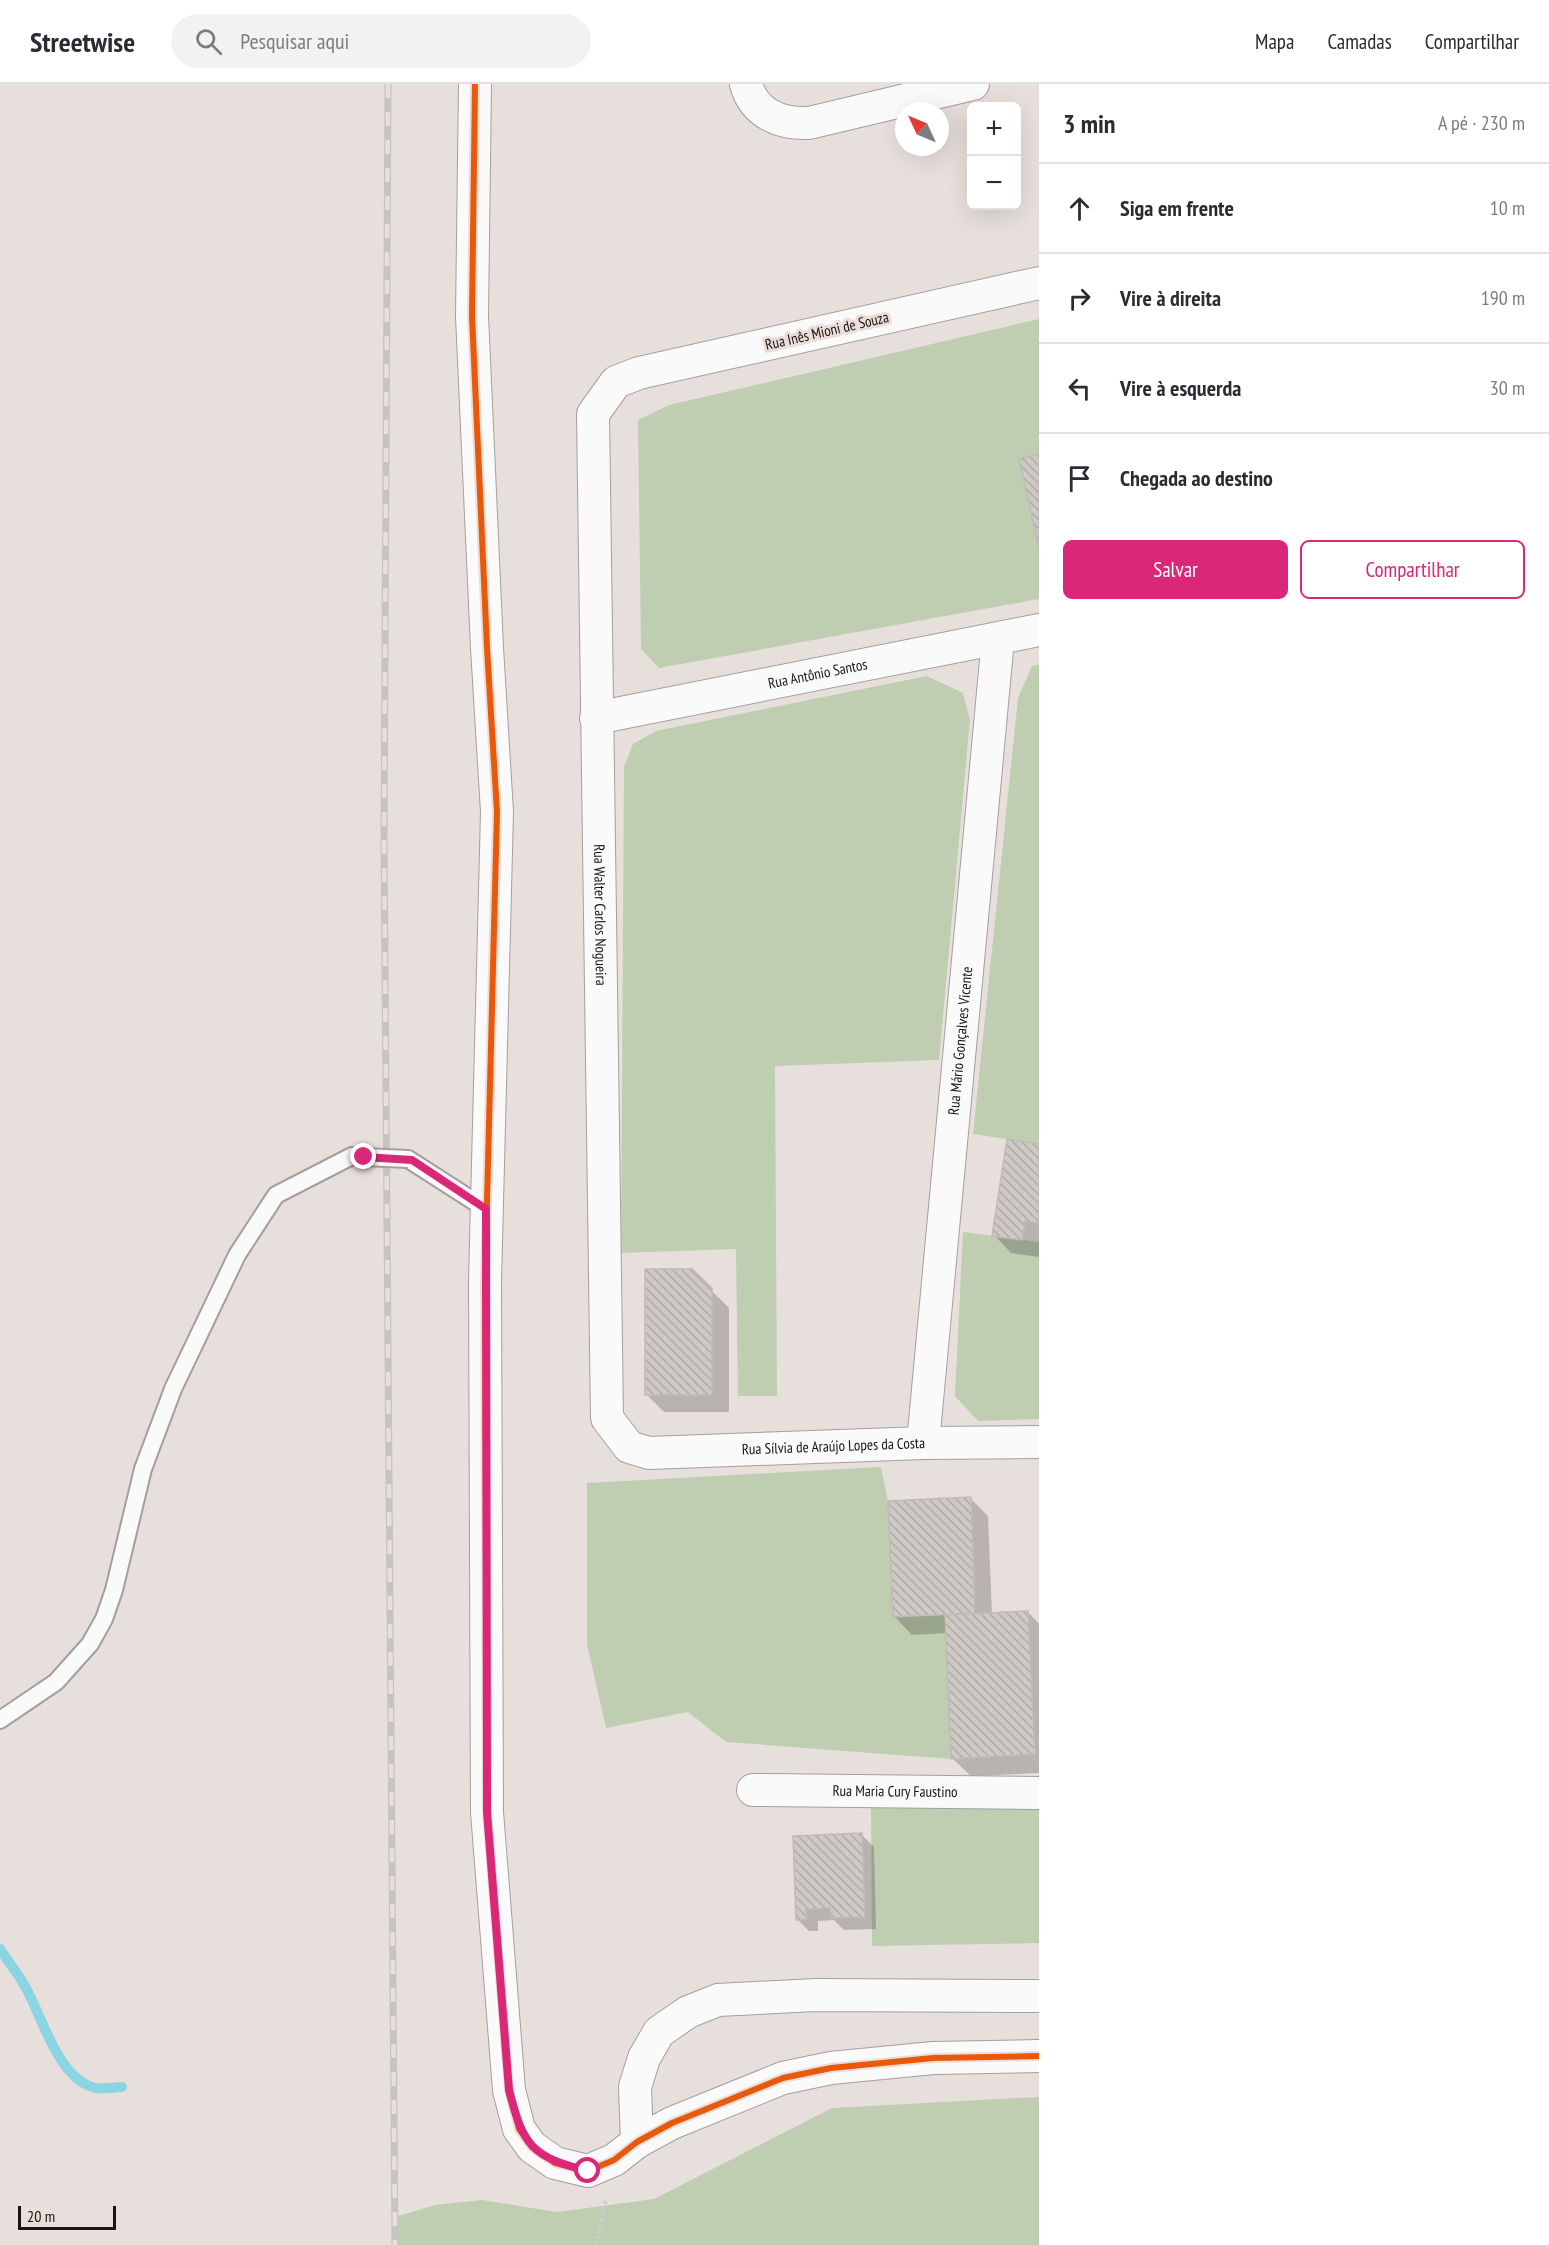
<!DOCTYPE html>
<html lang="pt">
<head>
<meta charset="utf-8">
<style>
	:root { --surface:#fff; --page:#f2f2f3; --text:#2b2b33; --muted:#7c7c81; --line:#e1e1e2; --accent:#db2777 }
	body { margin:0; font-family:"PT Sans Narrow",sans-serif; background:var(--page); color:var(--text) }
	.controls { position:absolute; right:18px; top:18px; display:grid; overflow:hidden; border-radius:9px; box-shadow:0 6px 24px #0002 }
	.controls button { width:54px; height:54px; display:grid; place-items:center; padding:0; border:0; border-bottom:2px solid var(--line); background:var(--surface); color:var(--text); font:30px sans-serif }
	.compass { position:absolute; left:895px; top:18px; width:54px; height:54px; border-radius:50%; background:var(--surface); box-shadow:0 6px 24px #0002; rotate:314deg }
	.scale { position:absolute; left:18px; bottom:15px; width:98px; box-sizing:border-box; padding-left:6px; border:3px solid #191412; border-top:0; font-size:16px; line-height:21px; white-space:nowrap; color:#191412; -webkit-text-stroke:4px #ebded8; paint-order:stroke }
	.stop { position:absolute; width:18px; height:18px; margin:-14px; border:4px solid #db2777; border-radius:50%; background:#fff }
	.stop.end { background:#db2777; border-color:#fff; box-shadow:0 2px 6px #0008 }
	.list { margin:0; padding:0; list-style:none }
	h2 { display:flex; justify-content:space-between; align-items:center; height:78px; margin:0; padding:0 24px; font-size:26px }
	h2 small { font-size:20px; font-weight:400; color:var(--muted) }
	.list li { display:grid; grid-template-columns:39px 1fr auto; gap:18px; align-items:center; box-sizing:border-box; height:90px; padding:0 24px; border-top:2px solid var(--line) }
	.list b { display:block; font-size:22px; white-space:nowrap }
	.list em { font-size:20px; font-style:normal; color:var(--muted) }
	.actions { display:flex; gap:12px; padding:18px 24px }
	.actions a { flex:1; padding:14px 0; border:2px solid var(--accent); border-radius:9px; text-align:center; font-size:21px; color:var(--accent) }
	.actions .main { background:var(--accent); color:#fff }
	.icon { flex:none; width:33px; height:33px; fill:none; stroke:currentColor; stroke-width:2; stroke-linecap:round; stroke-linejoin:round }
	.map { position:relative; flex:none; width:1039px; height:2161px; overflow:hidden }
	header { display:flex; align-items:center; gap:36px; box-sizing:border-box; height:84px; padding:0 30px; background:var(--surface); border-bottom:2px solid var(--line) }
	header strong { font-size:28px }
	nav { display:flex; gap:33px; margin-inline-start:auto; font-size:21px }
	.search { width:420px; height:54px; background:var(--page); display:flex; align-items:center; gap:15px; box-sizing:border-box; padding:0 21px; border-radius:33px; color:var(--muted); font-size:22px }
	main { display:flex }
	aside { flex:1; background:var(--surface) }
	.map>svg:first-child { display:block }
</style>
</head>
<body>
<header>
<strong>Streetwise</strong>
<div class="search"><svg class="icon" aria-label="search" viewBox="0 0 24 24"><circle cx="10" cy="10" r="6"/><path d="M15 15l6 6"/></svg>Pesquisar aqui</div>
<nav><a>Mapa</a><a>Camadas</a><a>Compartilhar</a></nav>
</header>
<main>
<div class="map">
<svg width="1039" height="2161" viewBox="0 0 1039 2161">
	<defs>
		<pattern id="building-back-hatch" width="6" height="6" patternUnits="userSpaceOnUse" patternTransform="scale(1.5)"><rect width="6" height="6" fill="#cfc9c6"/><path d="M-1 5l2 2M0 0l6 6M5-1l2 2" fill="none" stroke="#b1aca9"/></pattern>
	</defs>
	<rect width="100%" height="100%" fill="#e7dfdc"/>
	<g fill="#bfceb1">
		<path d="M 1039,235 L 1039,370 L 1019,375 L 1039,464 L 1039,515 L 659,584 L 641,565 L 638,336 L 669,321 Z"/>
		<path d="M 1039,581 L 1039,1060 L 973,1050 L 1018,614 L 1032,582 Z"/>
		<path d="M 927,592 L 963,609 L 970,636 L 939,976 L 775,982 L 777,1312 L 738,1312 L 736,1165 L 621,1169 L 624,683 L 633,660 L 656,647 Z"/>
		<path d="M 963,1148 L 1039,1158 L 1039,1335 L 978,1337 L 955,1312 Z"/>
		<path d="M 881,1383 L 888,1417 L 893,1533 L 945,1531 L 951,1675 L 726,1658 L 688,1628 L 606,1644 L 587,1560 L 587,1399 Z"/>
		<path d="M 1039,1718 L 1039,1859 L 872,1862 L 871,1720 Z"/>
		<path d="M 1039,2013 L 1039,2161 L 395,2161 L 395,2133 L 435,2121 L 482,2116 L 557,2128 L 654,2115 L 832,2024 Z"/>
	</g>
	<g fill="#0003">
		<path d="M 1008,1057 L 1039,1061 L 1039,1173 L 1011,1169 L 994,1151 Z"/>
		<path d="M 691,1186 L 729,1224 L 729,1328 L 664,1328 L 646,1310 Z"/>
		<path d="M 970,1414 L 988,1432 L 992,1530 L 1028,1528 L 1039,1540 L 1039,1689 L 971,1692 L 953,1675 L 947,1549 L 912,1551 L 895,1533 Z"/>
		<path d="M 862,1751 L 874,1763 L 876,1845 L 844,1846 L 834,1836 L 818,1837 L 818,1847 L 809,1847 L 797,1835 Z"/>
	</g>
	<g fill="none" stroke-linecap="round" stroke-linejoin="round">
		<path stroke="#8bd4e2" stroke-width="10" d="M 0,1865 C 9,1879 21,1893 28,1908 C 43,1936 59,1995 95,2004 C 102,2006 114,2003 122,2003"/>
	</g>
	<g fill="url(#building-back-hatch)" stroke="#c0bab8" stroke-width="1.5">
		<path d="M 1039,370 L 1039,464 L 1019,375 Z"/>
		<path d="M 1007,1055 L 1039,1060 L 1039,1139 L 1025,1137 L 1022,1156 L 992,1152 Z"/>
		<path d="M 645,1185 L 692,1185 L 712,1204 L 712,1311 L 645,1311 Z"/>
		<path d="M 971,1413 L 975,1529 L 893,1533 L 888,1417 Z"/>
		<path d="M 1028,1527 L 1035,1670 L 951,1675 L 945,1531 Z"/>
		<path d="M 862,1749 L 865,1833 L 831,1834 L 830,1824 L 806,1825 L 807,1835 L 796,1836 L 793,1752 Z"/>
	</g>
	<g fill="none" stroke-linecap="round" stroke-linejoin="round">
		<g stroke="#a49f9d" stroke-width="20">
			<g id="lane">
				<path d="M 408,1075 L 486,1125"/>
				<path d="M 0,1636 L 56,1598 L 90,1560 L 104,1535 L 114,1506 L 143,1385 L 173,1305 L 237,1171 L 276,1111 L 352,1072 L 364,1073"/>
			</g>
		</g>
		<g stroke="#a49f9d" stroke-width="34">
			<g id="street">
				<path d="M 475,0 L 472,232 L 487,564 L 497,728 L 485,1197 L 487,1728 L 509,2006 L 519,2045 L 532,2063 L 555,2079 L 588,2087 L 614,2076 L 637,2058 L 672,2039 L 783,1994 L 831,1984 L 933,1974 L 1039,1972"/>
				<path d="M 746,0 C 754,30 781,40 809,39 L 973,0"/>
				<path id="s1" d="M 1039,199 L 639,289 L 616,298 L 593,330 L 607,1334 L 629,1363 L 649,1369 L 923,1359 L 1039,1358"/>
				<path id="s2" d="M 596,634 L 1039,546"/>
				<path id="s3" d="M 923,1359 L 998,555"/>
				<path id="s4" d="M 753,1706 L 1039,1709"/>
				<path d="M 637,2058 L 635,2003 L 644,1974 L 659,1948 L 688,1928 L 718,1916 L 815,1911 L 1039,1912"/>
			</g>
		</g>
		<path stroke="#cecccc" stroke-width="4" stroke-dasharray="3 3" stroke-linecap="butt" d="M 596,2161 L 606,2115"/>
		<use href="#lane" stroke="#fbfafa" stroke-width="16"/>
		<use href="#street" stroke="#fbfafa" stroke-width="32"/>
		<g stroke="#c6c4c2" stroke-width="7">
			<path id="rail" d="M 388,0 L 384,755 L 395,2161"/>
		</g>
		<use href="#rail" stroke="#ebded8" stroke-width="4.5" stroke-dasharray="14" stroke-linecap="butt"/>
		<g stroke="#a49f9d" stroke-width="20" stroke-linecap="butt">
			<path id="lane-bridge" d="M 364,1073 L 408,1075"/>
		</g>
		<use href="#lane-bridge" stroke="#fbfafa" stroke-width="16"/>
		<g stroke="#ebded8" stroke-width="10">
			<path id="cycleway" d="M 475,0 L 472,232 L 487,564 L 497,728 L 485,1197 L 487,1728 L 509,2006 L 519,2045 L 532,2063 L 555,2079 L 588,2087 L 614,2076 L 637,2058 L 672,2039 L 783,1994 L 831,1984 L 933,1974 L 1039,1972"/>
		</g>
		<use href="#cycleway" stroke="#e8590c" stroke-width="6"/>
	</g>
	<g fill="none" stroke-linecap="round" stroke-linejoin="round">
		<path stroke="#db2777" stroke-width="8" d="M 364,1073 L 412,1076 L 486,1125 L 487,1728 L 509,2006 C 523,2061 531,2073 588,2087"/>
	</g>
	<g text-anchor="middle" stroke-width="6" stroke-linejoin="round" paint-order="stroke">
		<g font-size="15" fill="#191412" stroke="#ebded8">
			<text transform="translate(827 247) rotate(-13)" y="5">Rua Inês Mioni de Souza</text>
			<text dy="5" stroke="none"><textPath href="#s2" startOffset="226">Rua Antônio Santos</textPath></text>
			<text dy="5" stroke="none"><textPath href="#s1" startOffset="975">Rua Walter Carlos Nogueira</textPath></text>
			<text dy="5" stroke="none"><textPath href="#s3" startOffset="404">Rua Mário Gonçalves Vicente</textPath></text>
			<text dy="5" stroke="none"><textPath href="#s1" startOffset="1720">Rua Sílvia de Araújo Lopes da Costa</textPath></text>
			<text dy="5" stroke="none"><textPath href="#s4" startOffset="142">Rua Maria Cury Faustino</textPath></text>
		</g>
	</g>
</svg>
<div class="controls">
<button>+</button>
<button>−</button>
</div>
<svg class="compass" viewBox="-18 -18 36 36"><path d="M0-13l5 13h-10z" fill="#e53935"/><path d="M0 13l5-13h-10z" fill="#7c7c81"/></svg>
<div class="scale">20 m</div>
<div class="stop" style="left:588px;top:2087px"></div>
<div class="stop end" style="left:364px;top:1073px"></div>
</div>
<aside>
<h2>3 min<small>A pé · 230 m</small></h2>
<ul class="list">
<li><svg class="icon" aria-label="ahead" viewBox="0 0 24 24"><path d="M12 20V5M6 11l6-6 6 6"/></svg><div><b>Siga em frente</b></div><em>10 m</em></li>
<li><svg class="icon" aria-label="right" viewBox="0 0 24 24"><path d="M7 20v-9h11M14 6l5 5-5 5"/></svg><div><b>Vire à direita</b></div><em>190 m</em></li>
<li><svg class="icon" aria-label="left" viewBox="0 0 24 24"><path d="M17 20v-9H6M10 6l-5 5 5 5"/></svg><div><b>Vire à esquerda</b></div><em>30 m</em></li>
<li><svg class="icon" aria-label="arrive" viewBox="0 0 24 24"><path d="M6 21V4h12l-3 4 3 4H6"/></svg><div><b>Chegada ao destino</b></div></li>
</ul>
<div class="actions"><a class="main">Salvar</a><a>Compartilhar</a></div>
</aside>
</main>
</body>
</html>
